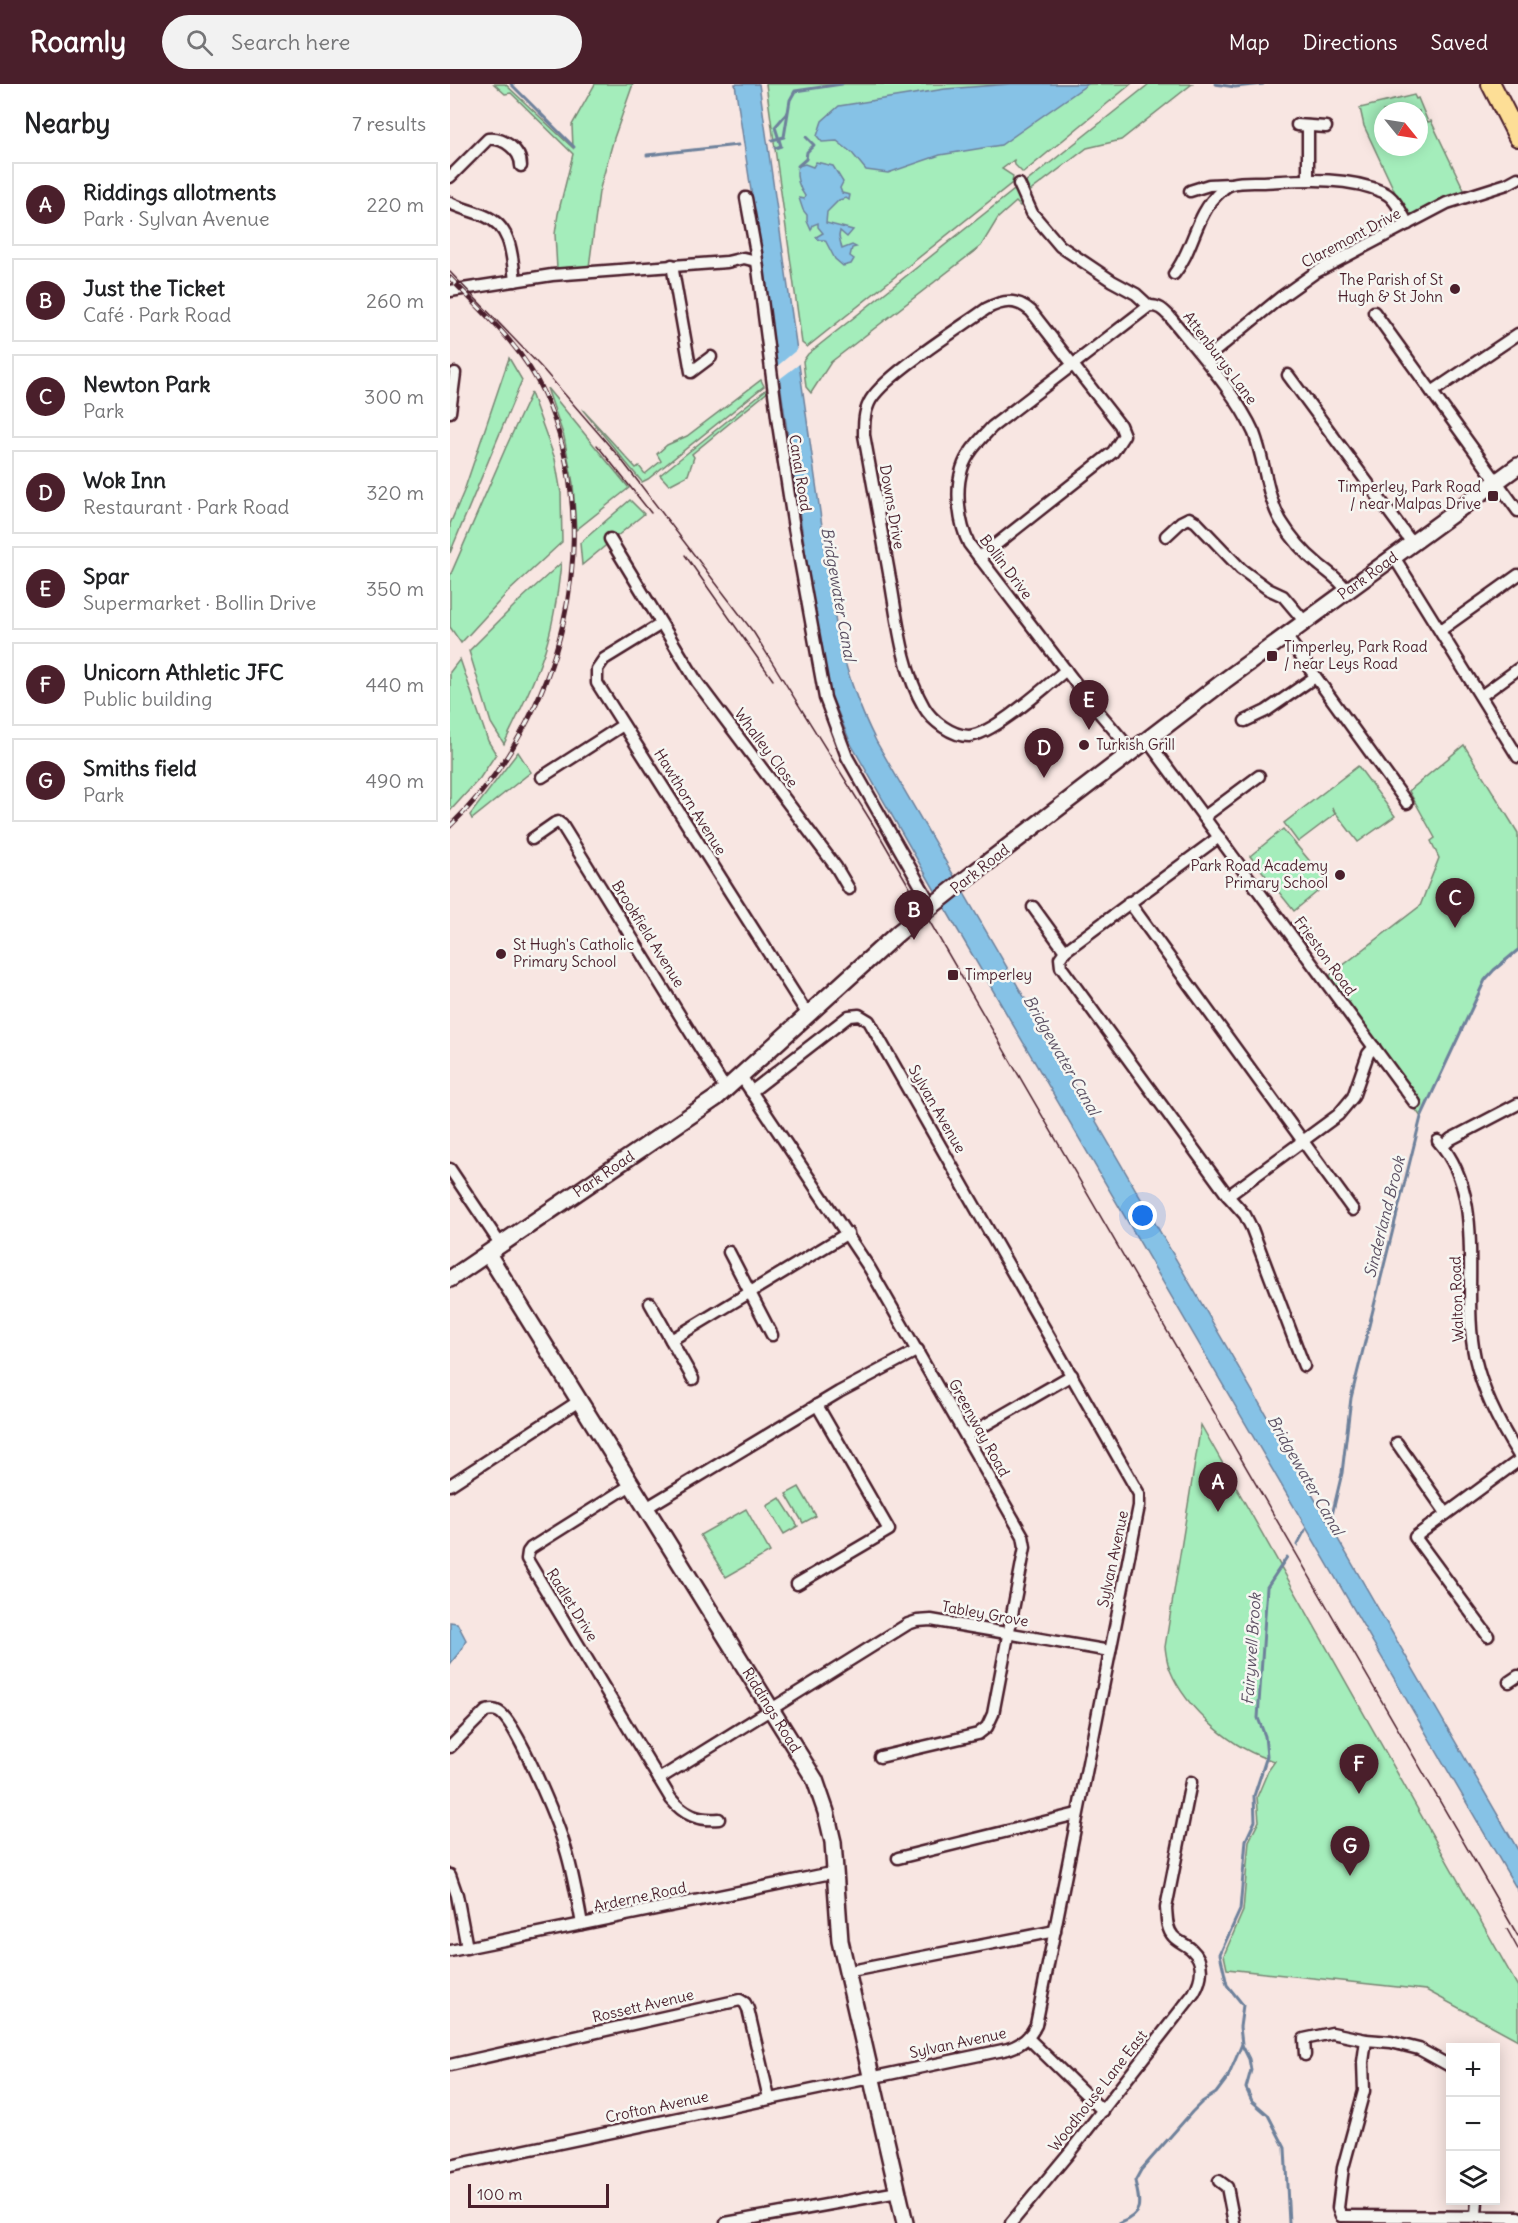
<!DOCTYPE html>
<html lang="en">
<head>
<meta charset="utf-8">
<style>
	:root { --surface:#fff; --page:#f2f2f2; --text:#202124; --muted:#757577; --line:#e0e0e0; --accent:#4a1f2b }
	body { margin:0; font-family:Delius,sans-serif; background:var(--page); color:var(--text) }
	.controls { position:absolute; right:18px; bottom:18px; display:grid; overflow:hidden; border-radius:0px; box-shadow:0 3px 15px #0003 }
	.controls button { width:54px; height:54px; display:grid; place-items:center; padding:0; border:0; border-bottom:2px solid var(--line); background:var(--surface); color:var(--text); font:30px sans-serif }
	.compass { position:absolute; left:924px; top:18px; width:54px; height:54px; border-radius:50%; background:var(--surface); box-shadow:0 3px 15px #0003; rotate:120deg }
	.scale { position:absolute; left:18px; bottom:15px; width:141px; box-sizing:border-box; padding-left:6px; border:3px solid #4a1f2b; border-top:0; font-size:16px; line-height:21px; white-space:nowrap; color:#4a1f2b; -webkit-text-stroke:4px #f6f6f2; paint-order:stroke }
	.you { position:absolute; left:693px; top:1132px; width:21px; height:21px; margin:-15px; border:4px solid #fff; border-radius:50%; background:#1a73e8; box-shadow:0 0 0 9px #1a73e833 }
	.badge { display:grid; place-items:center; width:39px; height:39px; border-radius:50%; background:var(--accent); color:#fff; font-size:20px; font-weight:700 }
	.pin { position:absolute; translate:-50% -50px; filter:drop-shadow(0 2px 3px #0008) }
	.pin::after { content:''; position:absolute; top:32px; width:21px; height:18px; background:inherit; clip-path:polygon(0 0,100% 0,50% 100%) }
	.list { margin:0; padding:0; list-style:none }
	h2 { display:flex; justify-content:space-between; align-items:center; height:78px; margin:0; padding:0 24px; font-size:26px }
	h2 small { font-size:20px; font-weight:400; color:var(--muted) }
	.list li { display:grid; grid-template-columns:39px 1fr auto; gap:18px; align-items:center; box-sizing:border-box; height:84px; margin:0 12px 12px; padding:0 12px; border:2px solid var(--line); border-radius:0px }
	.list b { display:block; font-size:22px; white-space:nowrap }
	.list p { margin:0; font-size:20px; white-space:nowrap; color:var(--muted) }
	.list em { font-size:20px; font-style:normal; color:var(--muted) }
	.icon { flex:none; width:33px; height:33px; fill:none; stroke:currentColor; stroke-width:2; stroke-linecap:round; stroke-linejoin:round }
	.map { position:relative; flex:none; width:1068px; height:2139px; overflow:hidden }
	header { display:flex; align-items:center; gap:36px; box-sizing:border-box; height:84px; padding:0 30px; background:var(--accent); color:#fff }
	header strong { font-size:28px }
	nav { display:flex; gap:33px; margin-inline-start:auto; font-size:21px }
	.search { width:420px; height:54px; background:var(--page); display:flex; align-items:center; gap:15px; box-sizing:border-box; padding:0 21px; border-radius:33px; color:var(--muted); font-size:22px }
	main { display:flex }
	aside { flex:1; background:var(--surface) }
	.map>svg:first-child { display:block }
</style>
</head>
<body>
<header>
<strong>Roamly</strong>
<div class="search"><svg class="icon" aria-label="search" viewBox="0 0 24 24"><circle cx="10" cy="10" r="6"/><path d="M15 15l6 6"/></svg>Search here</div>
<nav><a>Map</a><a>Directions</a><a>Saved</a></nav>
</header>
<main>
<aside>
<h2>Nearby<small>7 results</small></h2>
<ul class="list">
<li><span class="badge">A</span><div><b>Riddings allotments</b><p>Park · Sylvan Avenue</p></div><em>220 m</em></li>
<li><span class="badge">B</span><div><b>Just the Ticket</b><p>Café · Park Road</p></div><em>260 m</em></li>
<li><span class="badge">C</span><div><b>Newton Park</b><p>Park</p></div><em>300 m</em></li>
<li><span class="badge">D</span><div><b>Wok Inn</b><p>Restaurant · Park Road</p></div><em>320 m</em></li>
<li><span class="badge">E</span><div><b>Spar</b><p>Supermarket · Bollin Drive</p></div><em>350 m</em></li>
<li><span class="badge">F</span><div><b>Unicorn Athletic JFC</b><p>Public building</p></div><em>440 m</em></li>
<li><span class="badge">G</span><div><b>Smiths field</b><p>Park</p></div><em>490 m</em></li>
</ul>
</aside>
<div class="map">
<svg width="1068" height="2139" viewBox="0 0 1068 2139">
	<rect width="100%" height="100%" fill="#f8e6e2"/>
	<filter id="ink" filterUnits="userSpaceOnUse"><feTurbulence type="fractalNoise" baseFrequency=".0167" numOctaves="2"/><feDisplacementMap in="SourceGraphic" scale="12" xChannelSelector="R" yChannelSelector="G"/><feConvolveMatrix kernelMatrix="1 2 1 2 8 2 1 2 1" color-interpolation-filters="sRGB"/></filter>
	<g filter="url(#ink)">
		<g fill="#a4edbb" stroke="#778673" stroke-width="1.5" fill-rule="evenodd">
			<path d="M 44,0 L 55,0 L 123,64 L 122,41 L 145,0 L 183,0 L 164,54 L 149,108 L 139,183 L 107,185 L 105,150 L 108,130 L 123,70 L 61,9 L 55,10 Z"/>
			<path d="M 316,0 L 681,0 L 573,89 L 565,81 L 564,76 L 552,85 L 563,92 L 562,99 L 357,263 L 352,259 Z"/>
			<path d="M 699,0 L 742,0 L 671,56 L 637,64 L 579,108 L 575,99 Z"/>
			<path d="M 964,11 L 966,15 L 968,14 L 978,38 L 981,37 L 1015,108 L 958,136 L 914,42 L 910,24 ZM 933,27 L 969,27 L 969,63 L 933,63 Z"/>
			<path d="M 568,103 L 575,120 L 570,122 L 566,118 L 548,134 L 531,162 L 381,278 L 361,309 L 356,303 L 353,277 L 358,270 Z"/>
			<path d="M 59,274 L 72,296 L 0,469 L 0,440 L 14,407 Z"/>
			<path d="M 311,296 L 314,302 L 198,395 L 192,398 L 132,325 L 186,384 L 189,382 L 195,390 L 211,377 L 207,370 L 217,361 L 237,352 Z"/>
			<path d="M 97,304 L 179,404 L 126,446 L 123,399 L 114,353 Z"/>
			<path d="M 318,304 L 320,306 L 242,370 L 244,373 L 238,391 L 219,401 L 210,391 Z"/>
			<path d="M 81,309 L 105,375 L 111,409 L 112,458 L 58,508 L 11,559 L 0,543 L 0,492 L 56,363 Z"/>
			<path d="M 180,416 L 194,430 L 132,481 L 130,459 Z"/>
			<path d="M 111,479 C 108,508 104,538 95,566 C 84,599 69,629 54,660 L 41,639 L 19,567 L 68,518 Z"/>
			<path d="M 10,575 L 38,657 L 46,670 L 30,694 L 0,727 L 0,588 Z"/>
			<path d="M 1014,661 L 1068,749 L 1068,866 L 1044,886 L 1035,896 L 971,1033 L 874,896 L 970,822 L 989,774 L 981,757 L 985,754 L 959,707 Z"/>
			<path d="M 68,668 L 81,688 L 22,735 L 20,731 Z"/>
			<path d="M 908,682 L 945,732 L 908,758 L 882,724 L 885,730 L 848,758 L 834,739 Z"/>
			<path d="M 833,745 L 878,799 L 844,827 L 800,772 Z"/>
			<path d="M 751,1341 L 1068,1903 L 1068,1956 L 976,1906 L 777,1885 L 774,1871 L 793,1827 L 799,1757 L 809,1737 L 807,1713 L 818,1687 L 825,1677 C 784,1667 736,1625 720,1586 C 717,1579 716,1571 715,1563 Z"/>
			<path d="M 349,1403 L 366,1432 L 353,1439 L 336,1410 Z"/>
			<path d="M 330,1414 L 348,1442 L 334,1450 L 317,1422 Z"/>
			<path d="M 296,1425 L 320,1468 L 276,1493 L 250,1451 Z"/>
		</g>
		<g fill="#86c2e6" stroke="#6e819b" stroke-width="1.5">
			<path d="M 285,0 L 309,0 L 386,540 C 394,582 407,620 427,659 L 1068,1766 L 1068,1807 L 499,831 L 401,660 L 381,611 L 369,559 Z"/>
			<path d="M 561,0 L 638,0 L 551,61 L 490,71 L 438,89 L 416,86 L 402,69 L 387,57 L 372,58 L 367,52 L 372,37 L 389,22 L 495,5 Z"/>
			<path d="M 366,78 L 383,82 L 393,98 L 390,104 L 392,109 L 400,111 L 399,116 L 396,114 L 389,116 L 377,128 L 376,139 L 403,146 L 397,153 L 390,147 L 389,152 L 392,165 L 402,161 L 406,163 L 402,164 L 400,172 L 404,175 L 401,180 L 393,182 L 385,175 L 375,156 L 369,156 L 366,153 L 373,149 L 368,143 L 368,139 L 363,141 L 361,146 L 357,137 L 357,131 L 353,126 L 349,114 L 354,115 L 355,112 C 349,104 345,92 348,82 L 355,80 L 363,83 Z"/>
			<path d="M 0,1538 L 7,1539 L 16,1556 L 12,1565 L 0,1580 Z"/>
		</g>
		<path fill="#f8e6e2" d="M 350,263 L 352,278 L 327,297 L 325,284 Z"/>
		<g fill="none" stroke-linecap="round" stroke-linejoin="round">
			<g stroke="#6e819b" stroke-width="3">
				<path d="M 61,0 L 124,63"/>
				<path d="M 765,0 L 785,3 L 813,0"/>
				<path d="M 322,56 L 334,53 L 340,16 L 345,7 L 392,0"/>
				<path d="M 325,64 L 331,62 L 325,43 L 337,29"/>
				<path d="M 197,71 L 288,61"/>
				<path d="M 348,82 L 356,75 L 357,68 L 364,61 L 356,53"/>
				<path d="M 882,1431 L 892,1389 L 901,1314 L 971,1033 L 1035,896 L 1044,886 L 1068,866"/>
				<path d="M 847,1461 L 855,1446"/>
				<path d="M 792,1961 L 799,1975 L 801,1986 L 796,2004 L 802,2017 L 818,2031 L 835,2064 L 839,2139"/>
				<path d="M 670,2139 C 694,2130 690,2119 685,2097 L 691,2086 L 742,2028 L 752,2018 L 766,2009 L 778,1993 L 792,1960 L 790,1943 L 793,1921 L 777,1901 L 770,1870 L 790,1826 L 796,1756 L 805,1737 L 804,1712 L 817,1672 L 815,1652 L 808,1634 L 817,1503 L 837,1473"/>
			</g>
			<g stroke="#4a1f2b" stroke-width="15">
				<g id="street">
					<path d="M 847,41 L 876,43"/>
					<path d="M 0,93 L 38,55 C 53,53 71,66 71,82"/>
					<path d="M 858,96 L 858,42"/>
					<path d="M 569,100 L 582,129 L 610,162 L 662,197 L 686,210 L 699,222 C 709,221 714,227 720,233 C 748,268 786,309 804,349 C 815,377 816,411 831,437 C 841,453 852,467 867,479 C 877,488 890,495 897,507"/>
					<path d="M 740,107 L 759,101 L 781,100"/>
					<path d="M 296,114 L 306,169 L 328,340 L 344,444 L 375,614 L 397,673 L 482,822"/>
					<path d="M 0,119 C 12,125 23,127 35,132 C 62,143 62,172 65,197"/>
					<path d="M 222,181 L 241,288 L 261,273"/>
					<path d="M 724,190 C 744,165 745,130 771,107 C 774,104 778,101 782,100 C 792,97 804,98 814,98 C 852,96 897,92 933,108 C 946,114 951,129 958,140"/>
					<path d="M 0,207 L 102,191 L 277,178 L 294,174 L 306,177"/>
					<path d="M 924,228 L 1068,427"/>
					<path d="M 764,268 L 831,213 L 866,188 L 997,119 L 1057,100 L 1068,94"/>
					<path d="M 838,291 L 962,459"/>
					<path d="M 982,308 L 1068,250"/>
					<path d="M 0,328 L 5,289"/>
					<path d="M 716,452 L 731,438 L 739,434 L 746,438 L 791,485 L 818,505 L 833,512 L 855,538"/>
					<path d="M 160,455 L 247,598 L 386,783 L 399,805"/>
					<path d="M 944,473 L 1068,673"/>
					<path d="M 529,474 L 663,368 L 674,351 L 670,341 L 581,227 C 566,214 553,216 536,225 C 510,244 430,294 419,319 C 414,329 414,340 414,351 C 423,401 432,451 441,500 C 448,541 453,587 474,623 C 482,637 502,652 519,652 C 544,650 595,603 616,586"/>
					<path d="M 211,540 L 154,575 L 147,585 L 147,599 L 358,931"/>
					<path d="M 991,546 L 1068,491"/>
					<path d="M 836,552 L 957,719"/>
					<path d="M 1031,612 L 1068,585"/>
					<path d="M 795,637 L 816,627 L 865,593"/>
					<path d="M 697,656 L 965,1019"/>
					<path d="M 682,667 L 641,619 L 519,460 C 509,440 505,407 512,385 C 517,368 531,355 542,343 L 699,222"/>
					<path d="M 92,693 L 173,641"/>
					<path d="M 754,733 L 809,692"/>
					<path d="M 769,753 L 615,867 L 610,874 L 611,883 L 778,1112 L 795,1131 L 802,1145 L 854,1282"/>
					<path d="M 82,755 L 105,739 L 108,738 L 112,741 L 276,1006"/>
					<path d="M 679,818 L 903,1126"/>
					<path d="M 583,823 L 615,867"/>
					<path d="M 291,992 L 420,1185 L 573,1452 L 575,1463 L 543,1630 L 537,1643 L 528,1650 L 430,1673"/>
					<path d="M 988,1057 C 1039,1114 1010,1206 1025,1274 C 1033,1309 1049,1340 1068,1370"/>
					<path d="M 993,1062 L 1001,1055 L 1068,1020"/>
					<path d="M 0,1085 L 51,1161"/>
					<path d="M 778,1112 L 888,1031 L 903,1013 L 918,970 L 924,963"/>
					<path d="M 279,1168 L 322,1251"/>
					<path d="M 200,1219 L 243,1295"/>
					<path d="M 221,1256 L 398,1149"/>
					<path d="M 516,1352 L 622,1291"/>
					<path d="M 947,1359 L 996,1429"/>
					<path d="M 0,1401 L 129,1317"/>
					<path d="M 181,1401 L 81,1464 L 78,1468 L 77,1475 L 221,1715 C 234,1731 248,1737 269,1735"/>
					<path d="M 196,1424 L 389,1308 L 468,1266"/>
					<path d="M 347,1500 L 439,1446 L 367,1321"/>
					<path d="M 1038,1552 L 965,1453 L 1068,1377"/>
					<path d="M 1059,1598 L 1068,1592"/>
					<path d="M 0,1663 L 36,1627 C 40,1626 44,1625 49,1628 C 67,1638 108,1740 115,1763 C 123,1788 127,1814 132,1840"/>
					<path d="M 209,1695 L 458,1540 L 467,1537 L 481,1536 L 660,1567"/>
					<path d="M 448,1774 L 627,1730"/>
					<path d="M 0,1791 L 7,1811 L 17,1864"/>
					<path d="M 0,1867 L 386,1788"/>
					<path d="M 396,1888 L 605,1847"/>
					<path d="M 578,1954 L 653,2027"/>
					<path d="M 855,1971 L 854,1955 L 882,1949 L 916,1956 L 941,1958 L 969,1965 L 1000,1982"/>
					<path d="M 0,1981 L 290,1916 L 295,1919 L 298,1925 L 319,2014"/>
					<path d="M 0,2082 L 558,1965 C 571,1961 580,1954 586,1941 L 689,1422 L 689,1410 L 419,937 L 409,931 L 399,932 L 301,1008"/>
					<path d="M 769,2097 L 777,2103 L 784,2139"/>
					<path d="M 1026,2131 L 1027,2116"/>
					<path d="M 891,2132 L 888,2124 L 893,2084 L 914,2007 L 913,1978 L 916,1956"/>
					<path d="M 891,2132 L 1068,2133"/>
					<path d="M 276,2139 L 448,2108"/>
					<path d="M 561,2139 L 619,2069 L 744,1909 C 752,1895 755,1878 742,1866 C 736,1860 728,1858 723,1852 C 716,1844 717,1833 716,1824 L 741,1698"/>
				</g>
			</g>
			<g stroke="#4a1f2b" stroke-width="20">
				<g id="secondary">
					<path id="s1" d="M 525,788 L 774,597 L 1068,382"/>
					<path id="s2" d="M 38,1170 L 365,1696 L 376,1728 L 383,1758 L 390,1857 L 455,2139"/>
					<path id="s3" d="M 0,1195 L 266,1014 L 448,849"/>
				</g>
			</g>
			<g stroke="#4a1f2b" stroke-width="22">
				<path id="highway" d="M 1041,0 L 1068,53"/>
			</g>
			<use href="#street" stroke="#f6f6f2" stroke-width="10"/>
			<use href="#secondary" stroke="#f6f6f2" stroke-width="15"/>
			<use href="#highway" stroke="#fdde96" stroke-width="18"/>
			<g stroke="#4a1f2b" stroke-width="1.5">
				<path d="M 0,188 L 91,283 L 170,374 L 304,549 L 427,747 L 1068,1852"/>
				<path d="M 147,361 L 201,429"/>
				<path d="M 235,471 L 323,596"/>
				<path d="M 1057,1845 L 1068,1865"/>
			</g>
			<g stroke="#4a1f2b" stroke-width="5">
				<path id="rail" d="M 0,194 C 34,229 74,265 94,310 C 159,453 111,636 0,742"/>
			</g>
			<use href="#rail" stroke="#f6f6f2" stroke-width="3" stroke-dasharray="9" stroke-linecap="butt"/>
			<g stroke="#4a1f2b" stroke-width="20" stroke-linecap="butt">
				<path id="secondary-bridge" d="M 448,849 L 525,788"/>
			</g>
			<use href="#secondary-bridge" stroke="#f6f6f2" stroke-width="15"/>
		</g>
	</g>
	<g fill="#4a1f2b" stroke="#f6f6f2" stroke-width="2">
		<circle cx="1005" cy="205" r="6"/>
		<rect x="1037" y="406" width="12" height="12" rx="3"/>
		<rect x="816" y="566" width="12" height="12" rx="3"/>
		<circle cx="634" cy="661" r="6"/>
		<circle cx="890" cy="791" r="6"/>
		<circle cx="51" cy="870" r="6"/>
		<rect x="497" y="885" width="12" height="12" rx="3"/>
	</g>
	<g text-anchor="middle" stroke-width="5" stroke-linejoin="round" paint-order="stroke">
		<g font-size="15" fill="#4a1f2b" stroke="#f6f6f2">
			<text transform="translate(901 154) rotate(-28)" y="5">Claremont Drive</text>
			<text transform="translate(770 274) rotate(53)" y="5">Attenburys Lane</text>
			<text transform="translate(350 389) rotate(81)" y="5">Canal Road</text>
			<text transform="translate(442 423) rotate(80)" y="5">Downs Drive</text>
			<text transform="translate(556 483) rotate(53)" y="5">Bollin Drive</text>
			<text dy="5" stroke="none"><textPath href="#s1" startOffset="492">Park Road</textPath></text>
			<text transform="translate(316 664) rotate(53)" y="5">Whalley Close</text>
			<text transform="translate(240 718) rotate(58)" y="5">Hawthorn Avenue</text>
			<text transform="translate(530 785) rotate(-38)" y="5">Park Road</text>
			<text transform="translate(198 850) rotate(58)" y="5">Brookfield Avenue</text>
			<text transform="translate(875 872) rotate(54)" y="5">Frieston Road</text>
			<text transform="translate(487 1025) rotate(60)" y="5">Sylvan Avenue</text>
			<text dy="5" stroke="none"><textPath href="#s3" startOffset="186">Park Road</textPath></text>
			<text transform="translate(1007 1215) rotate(-92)" y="5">Walton Road</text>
			<text transform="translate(529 1344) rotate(61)" y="5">Greenway Road</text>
			<text transform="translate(663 1475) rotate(-78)" y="5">Sylvan Avenue</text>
			<text transform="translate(122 1521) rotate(58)" y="5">Radlet Drive</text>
			<text transform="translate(535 1530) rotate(10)" y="5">Tabley Grove</text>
			<text dy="5" stroke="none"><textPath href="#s2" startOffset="537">Riddings Road</textPath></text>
			<text transform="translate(190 1813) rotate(-12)" y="5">Arderne Road</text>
			<text transform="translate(193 1922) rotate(-13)" y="5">Rossett Avenue</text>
			<text transform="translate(508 1959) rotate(-12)" y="5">Sylvan Avenue</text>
			<text transform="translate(648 2007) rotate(-52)" y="5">Woodhouse Lane East</text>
			<text transform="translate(207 2023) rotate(-12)" y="5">Crofton Avenue</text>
		</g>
		<g font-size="15" fill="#4a1f2b" stroke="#f6f6f2" text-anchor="start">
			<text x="993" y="201" text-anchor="end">The Parish of St<tspan x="993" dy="17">Hugh &amp; St John</tspan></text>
			<text x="1031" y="408" text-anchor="end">Timperley, Park Road<tspan x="1031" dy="17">/ near Malpas Drive</tspan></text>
			<text x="834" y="568">Timperley, Park Road<tspan x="834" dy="17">/ near Leys Road</tspan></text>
			<text x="646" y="666">Turkish Grill</text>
			<text x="878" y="787" text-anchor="end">Park Road Academy<tspan x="878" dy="17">Primary School</tspan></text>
			<text x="63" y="866">St Hugh's Catholic<tspan x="63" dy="17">Primary School</tspan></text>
			<text x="515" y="896">Timperley</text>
		</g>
		<g font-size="16" font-style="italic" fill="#5c5063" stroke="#f6f6f2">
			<text transform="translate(389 510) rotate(80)" y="6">Bridgewater Canal</text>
			<text transform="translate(612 971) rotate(60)" y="6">Bridgewater Canal</text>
			<text transform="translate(934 1133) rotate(-76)" y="6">Sinderland Brook</text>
			<text transform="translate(856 1391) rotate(60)" y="6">Bridgewater Canal</text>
			<text transform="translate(801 1565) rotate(-86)" y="6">Fairywell Brook</text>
		</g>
	</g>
</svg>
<div class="controls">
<button>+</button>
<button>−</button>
<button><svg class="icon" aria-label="layers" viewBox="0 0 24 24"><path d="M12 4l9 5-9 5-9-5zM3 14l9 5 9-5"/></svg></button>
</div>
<svg class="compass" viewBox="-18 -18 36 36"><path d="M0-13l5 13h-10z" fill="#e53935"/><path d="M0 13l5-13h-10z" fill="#757577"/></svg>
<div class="scale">100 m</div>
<div class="you"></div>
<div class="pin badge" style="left:768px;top:1428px">A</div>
<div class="pin badge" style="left:464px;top:856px">B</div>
<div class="pin badge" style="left:1005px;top:844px">C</div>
<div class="pin badge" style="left:594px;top:694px">D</div>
<div class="pin badge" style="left:639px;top:646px">E</div>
<div class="pin badge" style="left:909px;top:1710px">F</div>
<div class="pin badge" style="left:900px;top:1792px">G</div>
</div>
</main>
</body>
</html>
